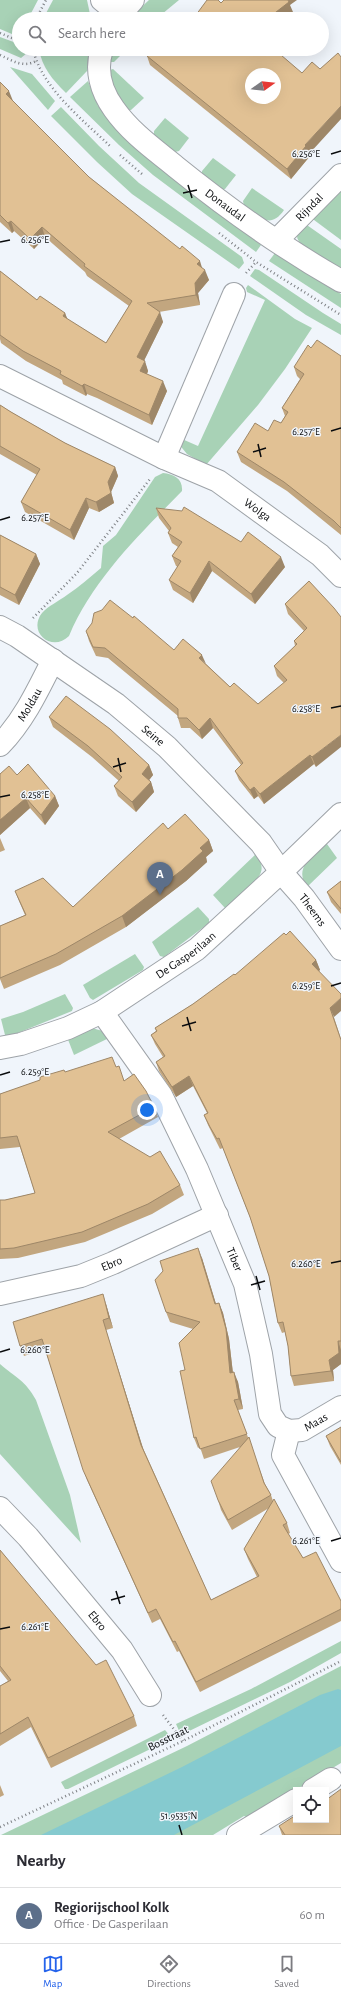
<!DOCTYPE html>
<html lang="en">
<head>
<meta charset="utf-8">
<style>
	:root { --surface:#fff; --page:#f2f2f3; --text:#2b2b33; --muted:#7c7c81; --line:#e1e1e2; --accent:#2563eb }
	body { margin:0; font-family:"Alegreya Sans",sans-serif; background:var(--page); color:var(--text) }
	.controls { position:absolute; right:12px; bottom:12px; display:grid; overflow:hidden; border-radius:0px; box-shadow:0 4px 16px #0002 }
	.controls button { width:36px; height:36px; display:grid; place-items:center; padding:0; border:0; border-bottom:1px solid var(--line); background:var(--surface); color:var(--text); font:20px sans-serif }
	.compass { position:absolute; left:245px; top:68px; width:36px; height:36px; border-radius:50%; background:var(--surface); box-shadow:0 4px 16px #0002; rotate:75deg }
	.you { position:absolute; left:147px; top:1110px; width:14px; height:14px; margin:-10px; border:3px solid #fff; border-radius:50%; background:#1a73e8; box-shadow:0 0 0 6px #1a73e833 }
	.badge { display:grid; place-items:center; width:26px; height:26px; border-radius:50%; background:var(--accent); color:#fff; font-size:13px; font-weight:700 }
	.pin { position:absolute; translate:-50% -33px; filter:drop-shadow(0 1px 2px #0008) }
	.pin::after { content:''; position:absolute; top:21px; width:14px; height:12px; background:inherit; clip-path:polygon(0 0,100% 0,50% 100%) }
	.list { margin:0; padding:0; list-style:none }
	h2 { display:flex; justify-content:space-between; align-items:center; height:52px; margin:0; padding:0 16px; font-size:17px }
	h2 small { font-size:13px; font-weight:400; color:var(--muted) }
	.list li { display:grid; grid-template-columns:26px 1fr auto; gap:12px; align-items:center; box-sizing:border-box; height:56px; padding:0 16px; border-top:1px solid var(--line) }
	.list b { display:block; font-size:15px; white-space:nowrap }
	.list p { margin:0; font-size:13px; white-space:nowrap; color:var(--muted) }
	.list em { font-size:13px; font-style:normal; color:var(--muted) }
	.icon { flex:none; width:22px; height:22px; fill:none; stroke:currentColor; stroke-width:2; stroke-linecap:round; stroke-linejoin:round }
	.map { position:relative; flex:none; width:341px; height:1835px; overflow:hidden }
	.search { position:absolute; background:var(--surface); box-shadow:0 4px 16px #0002; left:12px; right:12px; top:12px; height:44px; display:flex; align-items:center; gap:10px; box-sizing:border-box; padding:0 14px; border-radius:22px; color:var(--muted); font-size:15px }
	.sheet { height:108px; background:var(--surface) }
	nav { display:flex; justify-content:space-around; align-items:center; box-sizing:border-box; height:56px; border-top:1px solid var(--line); background:var(--surface); font-size:11px; color:var(--muted) }
	nav a { display:grid; justify-items:center; gap:2px }
	nav .on { color:var(--accent) }
	.map>svg:first-child { display:block }
</style>
</head>
<body>
<div class="map">
<svg width="341" height="1835" viewBox="0 0 341 1835">
	<rect width="100%" height="100%" fill="#f0f5fb"/>
	<g fill="#a8d2b6">
		<path d="M 0,0 L 38,0 L 28,19 L 19,19 L 19,37 L 0,29 Z"/>
		<path d="M 53,0 L 87,0 L 91,19 L 43,19 Z"/>
		<path d="M 149,0 L 179,0 L 156,19 L 129,19 Z"/>
		<path d="M 0,37 L 19,44 L 19,49 L 27,49 L 27,53 L 21,58 L 0,49 Z"/>
		<path d="M 39,49 L 89,49 L 87,71 L 66,93 C 53,80 42,68 39,49 Z"/>
		<path d="M 112,49 L 127,49 L 114,62 L 109,62 Z"/>
		<path d="M 10,67 L 32,74 L 55,101 L 48,110 Z"/>
		<path d="M 113,69 L 144,98 L 131,110 L 126,111 L 113,89 L 110,70 Z"/>
		<path d="M 88,81 L 98,106 L 124,137 L 261,245 L 256,252 L 153,175 L 119,145 L 70,97 Z"/>
		<path d="M 61,107 L 99,146 L 139,183 L 242,257 L 244,263 L 239,269 L 132,194 L 97,162 L 51,116 Z"/>
		<path d="M 165,118 L 189,138 L 179,151 L 175,152 L 154,135 L 154,131 Z"/>
		<path d="M 213,158 L 236,175 L 225,189 L 222,190 L 202,175 L 202,171 Z"/>
		<path d="M 341,184 L 341,240 L 310,217 Z"/>
		<path d="M 252,188 L 284,210 C 270,230 260,217 244,206 L 243,201 Z"/>
		<path d="M 304,223 L 341,249 L 341,270 C 331,264 297,248 297,236 C 297,230 301,227 304,223 Z"/>
		<path d="M 275,253 L 341,294 L 341,308 L 269,261 Z"/>
		<path d="M 255,269 L 259,270 L 323,313 L 341,324 L 341,335 L 306,315 L 250,276 Z"/>
		<path d="M 248,285 L 295,319 L 312,328 L 285,369 L 258,405 L 206,465 L 187,454 L 178,443 L 182,439 L 198,446 L 265,300 L 247,292 L 246,288 Z"/>
		<path d="M 163,473 C 174,474 183,479 182,491 C 140,534 93,579 69,636 C 52,653 27,632 42,613 C 48,606 59,601 67,595 C 79,587 90,577 101,568 L 103,546 L 116,535 L 155,477 Z"/>
		<path d="M 324,844 L 327,844 L 337,858 L 307,887 C 294,868 311,857 324,844 Z"/>
		<path d="M 256,854 C 260,859 263,866 261,872 C 259,880 232,906 225,908 L 213,895 Z"/>
		<path d="M 198,907 L 209,919 L 209,923 L 164,957 L 160,956 L 152,942 Z"/>
		<path d="M 135,954 L 144,967 L 143,970 L 93,1000 L 90,998 L 83,985 Z"/>
		<path d="M 65,994 L 73,1008 L 72,1011 L 8,1037 L 5,1035 L 1,1019 L 23,1012 Z"/>
		<path d="M 92,1028 L 106,1032 L 109,1038 L 74,1055 L 67,1037 Z"/>
		<path d="M 0,1364 C 16,1378 25,1380 36,1400 L 70,1495 L 81,1543 L 0,1454 Z"/>
		<path d="M 341,1641 L 341,1653 L 290,1682 L 181,1735 L 176,1724 L 251,1689 Z"/>
		<path d="M 341,1666 L 341,1763 L 248,1818 L 244,1816 L 213,1835 L 1,1835 L 187,1746 Z"/>
		<path d="M 165,1730 L 170,1736 L 169,1740 L 68,1789 L 65,1789 L 61,1782 Z"/>
	</g>
	<path fill="#85cacf" d="M 338,1689 L 341,1690 L 341,1746 L 174,1835 L 41,1835 L 182,1767 L 320,1695 Z"/>
	<g fill="none" stroke-linecap="round" stroke-linejoin="round">
		<g stroke="#9ea3a8" stroke-width="24">
			<g id="street">
				<path d="M 102,0 L 119,14"/>
				<path id="s1" d="M 277,240 L 341,175"/>
				<path id="s2" d="M 0,376 L 164,458 L 218,481 L 320,555 L 341,576"/>
				<path d="M 164,458 L 234,294"/>
				<path id="s3" d="M 0,627 L 17,636 L 116,704 L 167,747 L 261,843 L 281,872 L 304,898 L 341,949"/>
				<path id="s4" d="M 0,745 C 24,720 38,690 53,660"/>
				<path id="s5" d="M 102,1012 L 161,1095 L 197,1169 L 245,1284 L 261,1354 L 270,1414 L 278,1426 L 289,1431"/>
				<path id="s6" d="M 0,1294 L 81,1276 L 113,1263 L 217,1215"/>
				<path d="M 289,1431 L 283,1455 L 341,1561"/>
				<path id="s7" d="M 289,1431 L 302,1430 L 341,1407"/>
				<path id="s8" d="M 0,1508 L 28,1537 L 122,1650 L 150,1695"/>
				<path d="M 313,1790 L 331,1779"/>
				<path d="M 238,1835 L 296,1800"/>
			</g>
		</g>
		<g stroke="#9ea3a8" stroke-width="24">
			<g id="secondary">
				<path d="M 116,19 L 133,0"/>
				<path id="s9" d="M 102,49 C 95,70 101,91 114,109 C 131,133 154,149 176,167 C 228,209 283,248 341,281"/>
				<path id="s10" d="M 0,1048 L 21,1044 L 68,1028 L 102,1012 L 197,949 L 281,872 L 341,814"/>
			</g>
		</g>
		<g stroke="#7e8185" stroke-width="2.5" stroke-dasharray="1 3" stroke-linecap="butt">
			<path d="M 36,19 L 46,0"/>
			<path d="M 0,33 L 19,41"/>
			<path d="M 33,49 C 41,87 83,120 110,146"/>
			<path d="M 0,55 C 13,61 23,68 36,61"/>
			<path d="M 120,155 L 142,174"/>
			<path d="M 219,233 L 256,262 L 341,315"/>
			<path d="M 246,273 L 256,262"/>
			<path d="M 33,618 L 77,573 L 150,479"/>
			<path d="M 163,1715 L 183,1741"/>
			<path d="M 0,1827 L 183,1741 L 341,1661"/>
		</g>
		<use href="#street" stroke="#fff" stroke-width="22"/>
		<use href="#secondary" stroke="#fff" stroke-width="22"/>
	</g>
	<g fill="#c2a67f">
		<path d="M 147,56 L 309,154 L 310,156 L 291,179 L 150,65 Z"/>
		<path d="M 0,82 L 12,100 L 89,177 L 202,268 L 209,280 L 198,293 L 200,305 L 159,312 L 163,322 L 144,360 L 148,371 L 147,374 L 167,391 L 152,425 L 97,398 L 87,394 L 86,396 L 63,384 L 62,380 L 26,361 L 1,343 L 0,339 L 0,271 L 37,300 L 65,313 L 67,319 L 106,343 L 129,306 L 87,276 L 85,272 L 45,237 L 34,249 L 14,231 L 12,233 L 0,222 Z"/>
		<path d="M 311,348 L 341,356 L 341,535 L 287,491 L 241,462 L 237,452 L 268,431 L 281,423 L 285,416 L 282,408 L 300,379 L 297,376 L 294,367 Z"/>
		<path d="M 0,405 L 11,412 L 65,443 L 115,467 L 118,476 L 111,492 L 114,503 L 99,512 L 89,508 L 74,540 L 25,512 L 21,502 L 37,475 L 0,454 Z"/>
		<path d="M 156,508 L 241,542 L 285,567 L 255,604 L 212,571 L 193,603 L 173,590 L 169,580 L 178,567 L 176,566 L 172,556 L 178,547 L 172,543 L 168,533 L 169,531 L 159,518 Z"/>
		<path d="M 0,535 L 36,554 L 40,564 L 19,605 L 0,595 Z"/>
		<path d="M 309,581 L 316,767 L 314,764 L 264,804 L 258,796 L 254,799 L 239,780 L 235,771 L 241,765 L 213,728 L 202,739 L 190,728 L 181,728 L 178,718 L 178,716 L 108,658 L 96,656 L 89,641 L 86,631 L 174,650 L 206,664 L 230,687 L 258,704 L 284,683 L 277,676 L 274,666 L 295,646 L 294,641 L 304,631 L 288,614 L 285,604 Z"/>
		<path d="M 49,717 L 149,765 L 153,775 L 149,780 L 151,782 L 154,792 L 136,812 L 118,796 L 114,786 L 119,781 L 92,757 L 53,727 Z"/>
		<path d="M 0,774 L 17,775 L 55,796 L 59,806 L 45,825 L 30,808 L 0,835 Z"/>
		<path d="M 168,829 L 209,840 L 213,851 L 206,857 L 207,862 L 186,881 L 126,927 L 60,965 L 4,989 L 0,979 L 0,926 L 25,915 L 19,901 L 15,891 L 73,907 Z"/>
		<path d="M 0,838 L 5,850 L 0,852 Z"/>
		<path d="M 341,881 L 341,914 L 331,902 L 327,892 Z"/>
		<path d="M 286,935 L 316,960 L 320,970 L 319,971 L 341,1039 L 341,1364 L 333,1370 L 334,1381 L 294,1386 L 291,1376 L 288,1346 L 285,1332 L 282,1333 L 278,1323 L 269,1276 L 251,1220 L 223,1148 L 220,1149 L 208,1125 L 204,1115 L 207,1113 L 193,1086 L 176,1097 L 159,1071 L 156,1062 L 163,1057 L 155,1044 L 151,1035 L 156,1031 L 155,1028 L 193,1004 L 235,975 Z"/>
		<path d="M 116,1067 L 124,1080 L 154,1107 L 158,1117 L 119,1139 L 180,1185 L 184,1195 L 152,1214 L 85,1242 L 18,1258 L 0,1259 L 0,1200 L 5,1200 L 35,1193 L 20,1147 L 0,1149 L 0,1094 L 65,1072 Z"/>
		<path d="M 202,1258 L 216,1304 L 219,1303 L 223,1313 L 229,1339 L 233,1373 L 238,1382 L 243,1409 L 238,1410 L 265,1484 L 271,1495 L 273,1501 L 287,1523 L 290,1533 L 288,1534 L 303,1558 L 341,1601 L 341,1621 L 200,1692 L 179,1651 L 177,1652 L 160,1619 L 152,1623 L 87,1480 L 45,1349 L 24,1356 L 20,1346 L 106,1304 L 113,1328 L 106,1330 L 143,1448 L 211,1600 L 257,1577 L 248,1559 L 244,1549 L 269,1508 L 232,1530 L 221,1510 L 218,1500 L 240,1447 L 204,1459 L 200,1447 L 198,1448 L 194,1438 L 185,1370 L 193,1329 L 170,1322 L 166,1312 Z"/>
		<path d="M 341,1427 L 341,1465 L 330,1446 L 326,1436 Z"/>
		<path d="M 0,1550 L 134,1716 L 137,1726 L 51,1768 L 31,1727 L 0,1746 L 0,1686 L 8,1681 L 0,1671 Z"/>
		<path d="M 0,1785 L 4,1795 L 0,1797 Z"/>
		<path d="M 326,1820 L 341,1835 L 282,1835 L 279,1826 Z"/>
	</g>
	<g fill="#9e8768">
		<path d="M 286,0 L 297,0 L 290,5 L 293,12 L 283,19 L 267,19 Z"/>
		<path d="M 9,91 L 13,101 L 6,94 Z"/>
		<path d="M 341,106 L 341,119 L 309,154 L 310,156 L 291,179 L 287,169 L 305,145 Z"/>
		<path d="M 11,221 L 14,231 L 12,233 L 8,223 Z"/>
		<path d="M 42,227 L 45,237 L 34,249 L 30,239 Z"/>
		<path d="M 200,261 L 203,271 L 197,264 Z"/>
		<path d="M 205,270 L 209,280 L 198,293 L 200,305 L 196,295 L 195,283 Z"/>
		<path d="M 160,312 L 163,322 L 141,367 L 137,357 Z"/>
		<path d="M 65,313 L 69,323 L 63,316 Z"/>
		<path d="M 145,361 L 148,371 L 144,381 L 140,371 Z"/>
		<path d="M 163,381 L 167,391 L 152,425 L 149,415 Z"/>
		<path d="M 84,384 L 87,394 L 86,396 L 82,386 Z"/>
		<path d="M 115,467 L 118,476 L 111,492 L 114,503 L 99,512 L 96,502 L 108,482 Z"/>
		<path d="M 86,498 L 89,508 L 74,540 L 70,530 Z"/>
		<path d="M 36,554 L 40,564 L 19,605 L 15,595 Z"/>
		<path d="M 281,557 L 285,567 L 255,604 L 251,594 Z"/>
		<path d="M 209,561 L 212,571 L 193,603 L 190,593 Z"/>
		<path d="M 202,655 L 206,664 L 199,658 Z"/>
		<path d="M 210,718 L 213,728 L 202,739 L 199,730 Z"/>
		<path d="M 341,735 L 341,747 L 316,767 L 312,757 Z"/>
		<path d="M 310,755 L 314,764 L 264,804 L 260,794 Z"/>
		<path d="M 149,765 L 153,775 L 146,784 L 142,774 Z"/>
		<path d="M 151,782 L 154,792 L 136,812 L 132,802 Z"/>
		<path d="M 254,787 L 258,796 L 254,799 L 250,790 Z"/>
		<path d="M 55,796 L 59,806 L 45,825 L 41,815 Z"/>
		<path d="M 26,798 L 30,808 L 0,835 L 0,820 Z"/>
		<path d="M 209,840 L 213,851 L 206,857 L 207,862 L 186,881 L 126,927 L 122,916 Z"/>
		<path d="M 316,960 L 320,970 L 316,973 L 312,964 Z"/>
		<path d="M 341,998 L 341,1011 L 334,1017 L 330,1008 Z"/>
		<path d="M 189,1076 L 193,1086 L 176,1097 L 172,1087 Z"/>
		<path d="M 198,1248 L 202,1258 L 219,1314 L 215,1304 Z"/>
		<path d="M 103,1294 L 106,1304 L 113,1328 L 109,1318 Z"/>
		<path d="M 219,1303 L 223,1313 L 229,1339 L 234,1383 L 230,1373 Z"/>
		<path d="M 103,1320 L 106,1330 L 145,1455 L 141,1445 Z"/>
		<path d="M 338,1341 L 341,1350 L 341,1364 L 333,1370 L 334,1381 L 331,1371 L 329,1360 Z"/>
		<path d="M 234,1372 L 238,1382 L 243,1409 L 239,1399 Z"/>
	</g>
	<g fill="#e1c194" stroke="#9e8768" fill-rule="evenodd">
		<path d="M 207,0 L 218,0 L 221,3 L 224,0 L 288,0 L 289,2 L 267,19 L 193,19 Z"/>
		<path d="M 152,49 L 274,49 L 302,73 L 312,62 L 320,69 L 338,53 L 341,57 L 341,106 L 305,145 L 306,146 L 287,169 L 147,56 ZM 251,74 L 275,74 L 275,98 L 251,98 Z"/>
		<path d="M 0,82 L 9,91 L 6,94 L 89,177 L 180,249 L 182,246 L 200,261 L 197,264 L 205,270 L 195,283 L 196,295 L 147,303 L 160,312 L 137,357 L 145,361 L 140,371 L 163,381 L 149,415 L 93,388 L 84,384 L 82,386 L 60,374 L 61,371 L 23,351 L 0,335 L 0,271 L 37,300 L 40,296 L 65,313 L 63,316 L 106,343 L 132,301 L 84,266 L 85,264 L 42,227 L 30,239 L 11,221 L 8,223 L 0,215 Z"/>
		<path d="M 317,340 L 341,356 L 341,528 L 334,521 L 284,482 L 237,452 L 255,423 L 268,431 L 274,420 L 281,423 L 288,412 L 282,408 L 304,374 L 294,367 L 308,345 L 311,348 Z"/>
		<path d="M 0,405 L 11,412 L 65,443 L 115,467 L 108,482 L 111,493 L 96,502 L 86,498 L 70,530 L 21,502 L 40,469 L 0,446 Z"/>
		<path d="M 184,507 L 241,542 L 248,532 L 281,557 L 251,594 L 209,561 L 190,593 L 169,580 L 181,561 L 172,556 L 182,542 L 168,533 L 171,528 L 156,508 L 182,511 Z"/>
		<path d="M 0,535 L 36,554 L 15,595 L 0,587 Z"/>
		<path d="M 309,581 L 334,608 L 341,617 L 341,735 L 312,757 L 310,755 L 260,794 L 254,787 L 250,790 L 235,771 L 243,763 L 210,718 L 199,730 L 187,718 L 178,718 L 178,709 L 105,648 L 93,647 L 86,631 L 92,623 L 94,613 L 102,610 L 110,600 L 133,618 L 134,616 L 174,650 L 183,639 L 202,655 L 199,658 L 230,687 L 234,683 L 258,704 L 287,680 L 274,666 L 297,644 L 294,641 L 307,628 L 285,604 Z"/>
		<path d="M 66,696 L 110,729 L 149,765 L 142,774 L 151,782 L 132,802 L 114,786 L 122,777 L 88,746 L 49,717 Z"/>
		<path d="M 28,764 L 55,796 L 41,815 L 26,798 L 0,820 L 0,774 L 9,766 L 17,775 Z"/>
		<path d="M 185,814 L 209,840 L 200,848 L 203,851 L 182,870 L 122,916 L 56,954 L 0,978 L 0,926 L 26,915 L 15,891 L 43,878 L 73,907 L 163,823 L 168,829 Z"/>
		<path d="M 341,881 L 341,909 L 327,892 Z"/>
		<path d="M 290,931 L 316,960 L 312,964 L 341,994 L 341,998 L 330,1008 L 341,1040 L 341,1341 L 338,1341 L 339,1353 L 329,1360 L 331,1371 L 291,1376 L 288,1346 L 283,1322 L 278,1323 L 269,1276 L 250,1217 L 219,1138 L 217,1139 L 210,1127 L 204,1115 L 208,1113 L 189,1076 L 172,1087 L 156,1062 L 165,1056 L 151,1035 L 157,1031 L 155,1028 L 193,1004 L 234,974 L 235,975 L 284,933 L 286,935 Z"/>
		<path d="M 112,1057 L 116,1067 L 119,1066 L 124,1081 L 134,1074 L 146,1091 L 154,1107 L 108,1132 L 150,1157 L 160,1151 L 180,1185 L 148,1204 L 82,1232 L 14,1248 L 0,1249 L 0,1200 L 5,1200 L 35,1193 L 17,1136 L 0,1138 L 0,1094 L 40,1080 L 40,1077 L 64,1070 L 65,1072 Z"/>
		<path d="M 198,1248 L 215,1304 L 219,1303 L 226,1329 L 230,1373 L 234,1372 L 239,1399 L 234,1400 L 247,1434 L 200,1449 L 196,1437 L 194,1438 L 180,1371 L 185,1370 L 179,1343 L 200,1322 L 166,1312 L 155,1280 L 163,1271 L 160,1261 Z"/>
		<path d="M 103,1294 L 109,1318 L 103,1320 L 141,1445 L 211,1600 L 259,1576 L 244,1549 L 274,1499 L 287,1523 L 283,1525 L 303,1558 L 316,1552 L 341,1601 L 341,1609 L 196,1682 L 175,1641 L 173,1642 L 156,1609 L 148,1613 L 83,1470 L 42,1339 L 20,1346 L 13,1322 Z"/>
		<path d="M 341,1427 L 341,1462 L 326,1436 Z"/>
		<path d="M 249,1437 L 264,1483 L 271,1495 L 228,1520 L 218,1500 L 211,1481 Z"/>
		<path d="M 0,1550 L 96,1665 L 106,1660 L 134,1716 L 48,1758 L 28,1717 L 0,1734 L 0,1686 L 11,1680 L 0,1666 Z"/>
		<path d="M 341,1789 L 341,1835 L 285,1835 L 279,1826 L 296,1815 L 296,1820 L 326,1820 L 326,1800 Z"/>
	</g>
	<path fill="none" stroke="#0a0c0e" stroke-width="1.5" d="M 331,154 L 341,151M 188,185 L 192,198M 183,193 L 197,190M 0,242 L 10,240M 331,431 L 341,428M 258,444 L 261,457M 253,452 L 266,448M 0,520 L 10,517M 331,708 L 341,706M 118,758 L 121,772M 113,767 L 126,763M 0,797 L 10,795M 331,986 L 341,983M 187,1017 L 191,1031M 182,1026 L 196,1022M 0,1075 L 10,1072M 331,1263 L 341,1261M 256,1276 L 260,1290M 251,1285 L 265,1281M 0,1352 L 10,1349M 331,1541 L 341,1538M 116,1591 L 120,1604M 111,1600 L 125,1596M 0,1629 L 10,1627M 179,1825 L 182,1835"/>
	<g text-anchor="middle" stroke-width="3" stroke-linejoin="round" paint-order="stroke">
		<g font-size="12" fill="#0a0c0e" stroke="#f0f5fb">
			<text dy="4" stroke="none"><textPath href="#s9" startOffset="211">Donaudal</textPath></text>
			<text dy="4" stroke="none"><textPath href="#s1" startOffset="46">Rijndal</textPath></text>
			<text dy="4" stroke="none"><textPath href="#s2" startOffset="291">Wolga</textPath></text>
			<text dy="4" stroke="none"><textPath href="#s4" startOffset="50">Moldau</textPath></text>
			<text dy="4" stroke="none"><textPath href="#s3" startOffset="188">Seine</textPath></text>
			<text dy="4" stroke="none"><textPath href="#s3" startOffset="425">Theems</textPath></text>
			<text dy="4" stroke="none"><textPath href="#s10" startOffset="210">De Gasperilaan</textPath></text>
			<text dy="4" stroke="none"><textPath href="#s5" startOffset="282">Tiber</textPath></text>
			<text dy="4" stroke="none"><textPath href="#s6" startOffset="116">Ebro</textPath></text>
			<text dy="4" stroke="none"><textPath href="#s7" startOffset="29">Maas</textPath></text>
			<text dy="4" stroke="none"><textPath href="#s8" startOffset="149">Ebro</textPath></text>
			<text transform="translate(168 1738) rotate(-26)" y="4">Bosstraat</text>
		</g>
	</g>
	<g font-size="10" text-anchor="middle" fill="#0a0c0e" stroke="#f0f5fb" stroke-width="3" stroke-linejoin="round" paint-order="stroke">
		<text x="306" y="157">6.256°E</text>
		<text x="35" y="243">6.256°E</text>
		<text x="306" y="435">6.257°E</text>
		<text x="35" y="521">6.257°E</text>
		<text x="306" y="712">6.258°E</text>
		<text x="35" y="798">6.258°E</text>
		<text x="306" y="989">6.259°E</text>
		<text x="35" y="1075">6.259°E</text>
		<text x="306" y="1267">6.260°E</text>
		<text x="35" y="1353">6.260°E</text>
		<text x="306" y="1544">6.261°E</text>
		<text x="35" y="1630">6.261°E</text>
		<text x="179" y="1819">51.9535°N</text>
	</g>
</svg>
<div class="controls">
<button><svg class="icon" aria-label="locate" viewBox="0 0 24 24"><circle cx="12" cy="12" r="6"/><path d="M12 2v4M12 18v4M2 12h4M18 12h4"/></svg></button>
</div>
<svg class="compass" viewBox="-18 -18 36 36"><path d="M0-13l5 13h-10z" fill="#e53935"/><path d="M0 13l5-13h-10z" fill="#7c7c81"/></svg>
<div class="you"></div>
<div class="pin badge" style="left:160px;top:895px;background:#5c6f8a">A</div>
<div class="search"><svg class="icon" aria-label="search" viewBox="0 0 24 24"><circle cx="10" cy="10" r="6"/><path d="M15 15l6 6"/></svg>Search here</div>
</div>
<section class="sheet">
<h2>Nearby<small></small></h2>
<ul class="list">
<li><span class="badge" style="background:#5c6f8a">A</span><div><b>Regiorijschool Kolk</b><p>Office · De Gasperilaan</p></div><em>60 m</em></li>
</ul>
</section>
<nav>
<a class="on"><svg class="icon" aria-label="map" viewBox="0 0 24 24"><path d="M3 6l6-2 6 2 6-2v14l-6 2-6-2-6 2zM9 4v14M15 6v14"/></svg>Map</a>
<a><svg class="icon" aria-label="directions" viewBox="0 0 24 24"><path d="M12 3l9 9-9 9-9-9zM9 14v-3h6M13 9l2 2-2 2"/></svg>Directions</a>
<a><svg class="icon" aria-label="saved" viewBox="0 0 24 24"><path d="M7 4h10v16l-5-4-5 4z"/></svg>Saved</a>
</nav>
</body>
</html>
